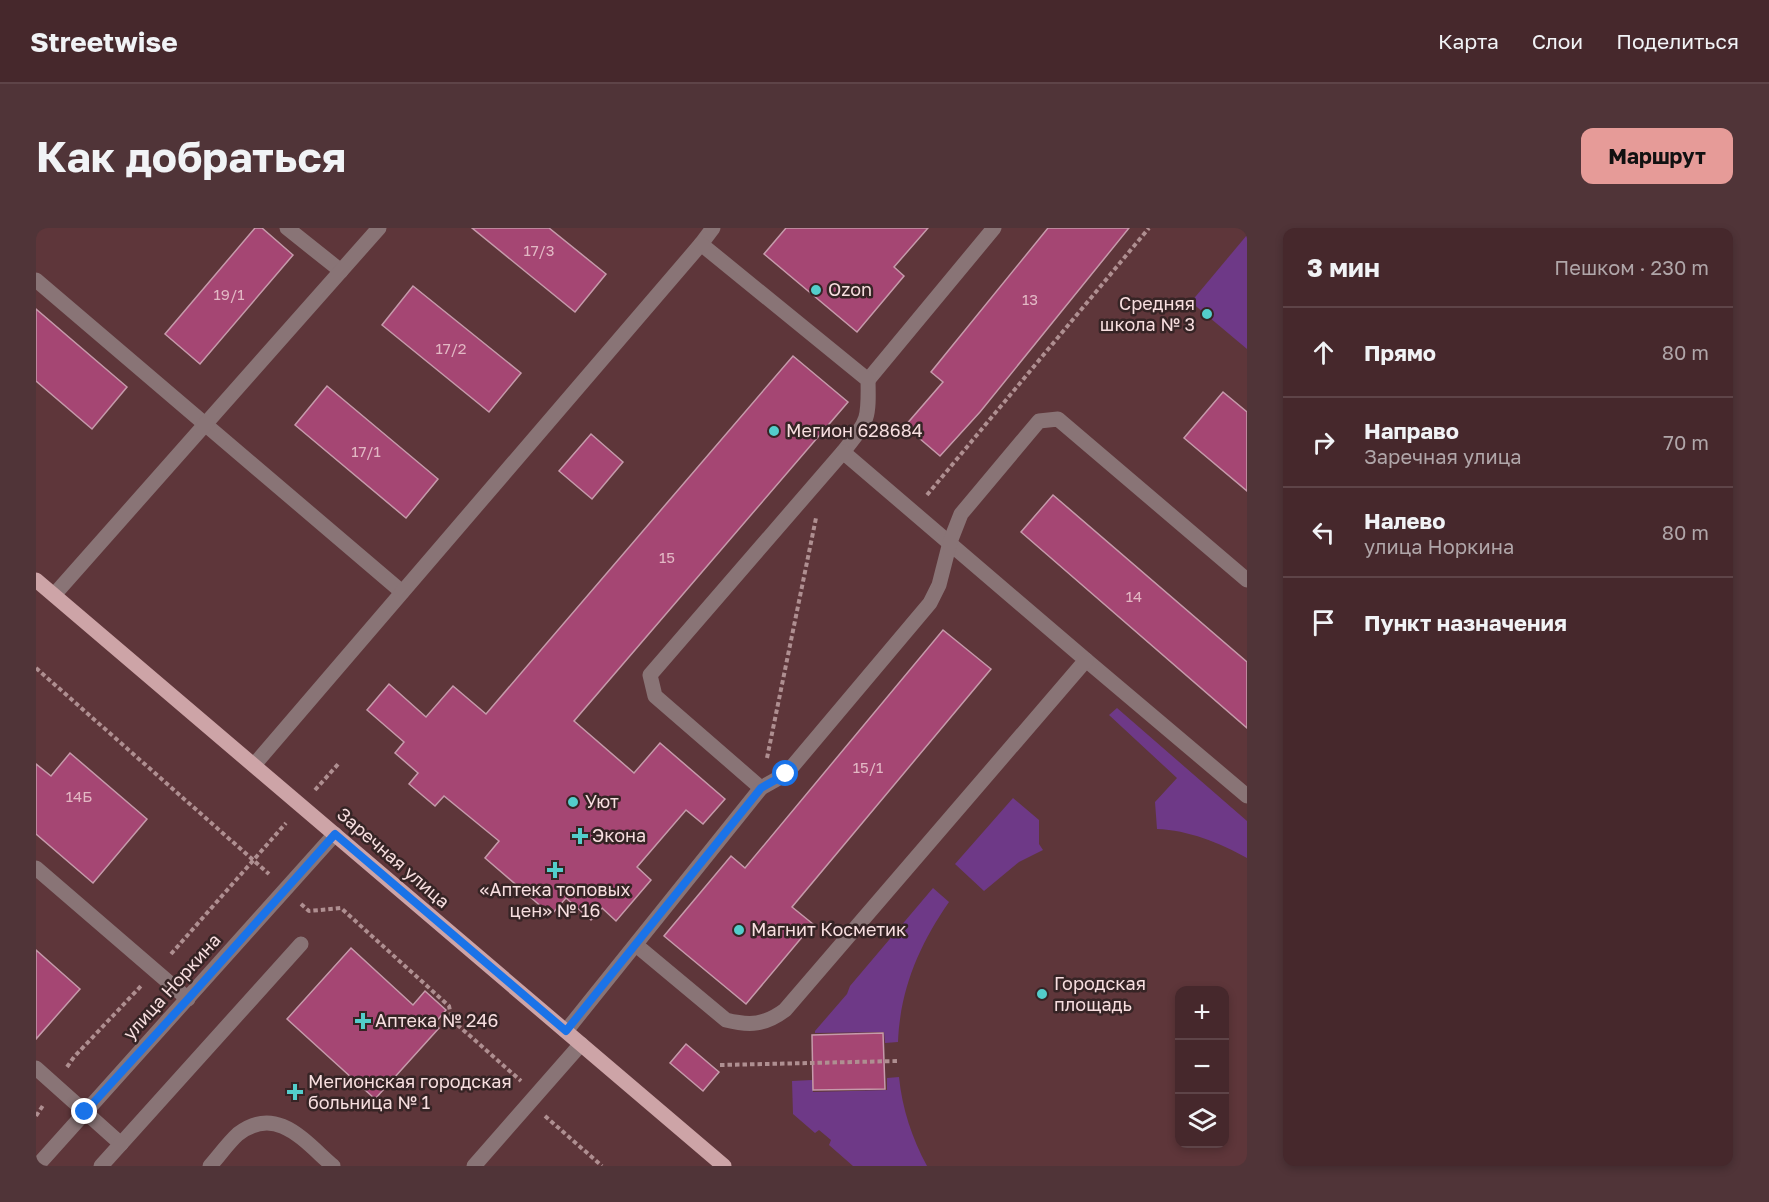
<!DOCTYPE html>
<html lang="ru">
<head>
<meta charset="utf-8">
<style>
	:root { --surface:#46282c; --page:#503438; --text:#f1f3f6; --muted:#b0a6a9; --line:#5e4448; --accent:#e69b98 }
	body { margin:0; font-family:"Golos Text",sans-serif; background:var(--page); color:var(--text) }
	.controls { position:absolute; right:18px; bottom:18px; display:grid; overflow:hidden; border-radius:12px; box-shadow:0 3px 9px #0003 }
	.controls button { width:54px; height:54px; display:grid; place-items:center; padding:0; border:0; border-bottom:2px solid var(--line); background:var(--surface); color:var(--text); font:30px sans-serif }
	.stop { position:absolute; width:18px; height:18px; margin:-14px; border:4px solid #1a73e8; border-radius:50%; background:#fff }
	.stop.end { background:#1a73e8; border-color:#fff; box-shadow:0 2px 6px #0008 }
	.list { margin:0; padding:0; list-style:none }
	h2 { display:flex; justify-content:space-between; align-items:center; height:78px; margin:0; padding:0 24px; font-size:26px }
	h2 small { font-size:20px; font-weight:400; color:var(--muted) }
	.list li { display:grid; grid-template-columns:39px 1fr auto; gap:18px; align-items:center; box-sizing:border-box; height:90px; padding:0 24px; border-top:2px solid var(--line) }
	.list b { display:block; font-size:22px; white-space:nowrap }
	.list p { margin:0; font-size:20px; white-space:nowrap; color:var(--muted) }
	.list em { font-size:20px; font-style:normal; color:var(--muted) }
	.icon { flex:none; width:33px; height:33px; fill:none; stroke:currentColor; stroke-width:2; stroke-linecap:round; stroke-linejoin:round }
	.map { position:relative; flex:none; width:1211px; height:938px; overflow:hidden; border-radius:12px }
	header { display:flex; align-items:center; gap:36px; box-sizing:border-box; height:84px; padding:0 30px; background:var(--surface); border-bottom:2px solid var(--line) }
	header strong { font-size:28px }
	nav { display:flex; gap:33px; margin-inline-start:auto; font-size:21px }
	.intro { display:flex; align-items:center; justify-content:space-between; box-sizing:border-box; height:144px; padding:0 36px }
	h1 { margin:0; font-size:42px }
	.button { padding:15px 27px; border-radius:12px; background:var(--accent); color:#111; font-size:21px; font-weight:700 }
	main { display:flex; gap:36px; padding:0 36px }
	aside { flex:1; background:var(--surface); border-radius:12px; box-shadow:0 3px 9px #0003 }
	.map>svg:first-child { display:block }
</style>
</head>
<body>
<header>
<strong>Streetwise</strong>
<nav><a>Карта</a><a>Слои</a><a>Поделиться</a></nav>
</header>
<div class="intro"><h1>Как добраться</h1><a class="button">Маршрут</a></div>
<main>
<div class="map">
<svg width="1211" height="938" viewBox="0 0 1211 938">
	<rect width="100%" height="100%" fill="#5e363a"/>
	<g fill="#6e3987">
		<path d="M 1211,7 L 1211,121 L 1155,74 Z"/>
		<path d="M 1081,480 L 1211,593 L 1211,630 C 1184,615 1152,602 1121,601 L 1119,574 L 1141,550 L 1073,487 Z"/>
		<path d="M 977,570 L 1003,592 L 1003,616 L 1007,622 L 983,634 L 948,663 L 919,636 Z"/>
		<path d="M 897,660 L 913,674 C 883,717 864,762 862,814 L 849,815 L 848,804 L 779,805 L 779,803 L 811,766 L 814,758 Z"/>
		<path d="M 863,849 C 866,880 876,910 891,938 L 817,938 L 793,917 L 795,912 L 783,902 L 779,905 L 757,886 L 756,853 L 776,852 L 777,864 L 851,862 L 851,850 Z"/>
	</g>
	<g fill="#a54673" stroke="#c69aab" stroke-width="1.5">
		<path d="M 219,0 L 226,0 L 257,27 L 164,136 L 129,106 Z"/>
		<path d="M 436,0 L 513,0 L 570,46 L 539,84 Z"/>
		<path d="M 750,0 L 892,0 L 858,39 L 868,48 L 821,104 L 728,26 Z"/>
		<path d="M 1012,0 L 1093,0 L 944,184 L 904,228 L 869,198 L 907,154 L 895,144 Z"/>
		<path d="M 377,58 L 485,145 L 453,184 L 346,97 Z"/>
		<path d="M 0,81 L 91,159 L 56,201 L 0,153 Z"/>
		<path d="M 757,128 L 812,174 L 538,493 L 598,545 L 624,515 L 689,571 L 667,596 L 650,582 L 601,639 L 615,652 L 580,693 L 566,680 L 555,692 L 530,670 L 515,687 L 449,630 L 463,613 L 408,568 L 399,578 L 373,556 L 382,545 L 359,525 L 368,514 L 331,482 L 353,456 L 390,489 L 417,458 L 450,486 Z"/>
		<path d="M 291,158 L 402,251 L 370,290 L 259,197 Z"/>
		<path d="M 1187,164 L 1211,184 L 1211,263 L 1148,210 Z"/>
		<path d="M 555,206 L 587,234 L 556,271 L 523,243 Z"/>
		<path d="M 1017,267 L 1211,434 L 1211,500 L 985,304 Z"/>
		<path d="M 907,402 L 955,441 L 756,679 L 777,696 L 710,776 L 628,708 L 695,628 L 709,640 Z"/>
		<path d="M 34,525 L 111,591 L 57,655 L 0,606 L 0,536 L 15,548 Z"/>
		<path d="M 315,720 L 377,777 L 389,763 L 410,782 L 398,796 L 403,800 L 339,871 L 251,791 Z"/>
		<path d="M 0,722 L 44,761 L 0,811 Z"/>
		<path d="M 847,805 L 849,861 L 777,862 L 776,807 Z"/>
		<path d="M 650,816 L 683,844 L 667,863 L 634,835 Z"/>
	</g>
	<g fill="none" stroke-linecap="round" stroke-linejoin="round">
		<g stroke="#af8f91" stroke-width="4" stroke-dasharray="4.5 3" stroke-linecap="butt">
			<path d="M 891,267 L 1113,0"/>
			<path d="M 0,440 L 233,646"/>
			<path d="M 731,530 L 780,290"/>
			<path d="M 279,562 L 304,534"/>
			<path d="M 265,676 L 273,683 L 305,680 L 413,778 L 416,792 L 485,853"/>
			<path d="M 135,726 L 250,595"/>
			<path d="M 684,837 L 862,833"/>
			<path d="M 31,839 L 38,829 L 105,758"/>
			<path d="M 0,888 L 8,876"/>
			<path d="M 509,888 L 566,938"/>
		</g>
		<g stroke="#897476" stroke-width="15">
			<path d="M 251,0 L 305,43"/>
			<path d="M 665,16 L 677,0"/>
			<path d="M 0,52 L 366,364"/>
			<path d="M 832,152 L 958,0"/>
			<path d="M 18,367 L 343,0"/>
			<path d="M 1050,432 L 1211,568"/>
			<path d="M 218,537 L 665,16 L 832,152 C 833,193 832,192 807,224"/>
			<path d="M 0,640 L 152,771"/>
			<path d="M 600,717 L 690,792 C 714,798 729,797 749,782 L 1050,432 L 807,224 L 614,447 L 619,468 L 725,560"/>
			<path d="M 530,803 L 725,560 L 750,546 L 894,375 L 903,357 L 914,314 L 925,286 L 1003,193 L 1022,191 L 1211,352"/>
			<path d="M 0,840 L 85,916"/>
			<path d="M 1,938 L 299,606"/>
			<path d="M 65,938 L 265,716"/>
			<path d="M 174,938 C 183,928 192,915 202,906 C 241,876 269,914 297,938"/>
			<path d="M 438,938 L 545,816"/>
		</g>
		<path stroke="#cda4a7" stroke-width="15" d="M 0,352 L 688,938"/>
	</g>
	<g fill="none" stroke-linecap="round" stroke-linejoin="round">
		<path stroke="#1a73e8" stroke-width="8" d="M 49,884 L 152,771 L 299,606 L 530,803 L 725,560 L 750,546"/>
	</g>
	<g fill="#53cdcb" stroke="#362425" stroke-width="2">
		<circle cx="780" cy="62" r="6"/>
		<circle cx="1171" cy="86" r="6"/>
		<circle cx="738" cy="203" r="6"/>
		<circle cx="537" cy="574" r="6"/>
		<path d="M541 599h6v6h6v6h-6v6h-6v-6h-6v-6h6z"/>
		<path d="M516 633h6v6h6v6h-6v6h-6v-6h-6v-6h6z"/>
		<circle cx="703" cy="702" r="6"/>
		<circle cx="1006" cy="766" r="6"/>
		<path d="M324 784h6v6h6v6h-6v6h-6v-6h-6v-6h6z"/>
		<path d="M256 855h6v6h6v6h-6v6h-6v-6h-6v-6h6z"/>
	</g>
	<g text-anchor="middle" stroke-width="5" stroke-linejoin="round" paint-order="stroke">
		<g font-size="15" fill="#e2b8c4">
			<text x="503" y="28">17/3</text>
			<text x="193" y="72">19/1</text>
			<text x="994" y="77">13</text>
			<text x="415" y="126">17/2</text>
			<text x="330" y="229">17/1</text>
			<text x="631" y="335">15</text>
			<text x="1098" y="374">14</text>
			<text x="832" y="545">15/1</text>
			<text x="43" y="574">14Б</text>
		</g>
		<g font-size="18" fill="#f7dedf" stroke="#362425" text-anchor="start">
			<text x="792" y="68">Ozon</text>
			<text x="1159" y="82" text-anchor="end">Средняя<tspan x="1159" dy="21">школа № 3</tspan></text>
			<text x="750" y="209">Мегион 628684</text>
			<text x="549" y="580">Уют</text>
			<text x="556" y="614">Экона</text>
			<text x="519" y="668" text-anchor="middle">«Аптека топовых<tspan x="519" dy="21">цен» № 16</tspan></text>
			<text x="715" y="708">Магнит Косметик</text>
			<text x="1018" y="762">Городская<tspan x="1018" dy="21">площадь</tspan></text>
			<text x="339" y="799">Аптека № 246</text>
			<text x="272" y="860">Мегионская городская<tspan x="272" dy="21">больница № 1</tspan></text>
		</g>
		<g font-size="18" fill="#f7dedf" stroke="#362425">
			<text transform="translate(357 630) rotate(41)" y="6">Заречная улица</text>
			<text transform="translate(136 759) rotate(-48)" y="6">улица Норкина</text>
		</g>
	</g>
</svg>
<div class="controls">
<button>+</button>
<button>−</button>
<button><svg class="icon" aria-label="layers" viewBox="0 0 24 24"><path d="M12 4l9 5-9 5-9-5zM3 14l9 5 9-5"/></svg></button>
</div>
<div class="stop" style="left:750px;top:546px"></div>
<div class="stop end" style="left:49px;top:884px"></div>
</div>
<aside>
<h2>3 мин<small>Пешком · 230 m</small></h2>
<ul class="list">
<li><svg class="icon" aria-label="ahead" viewBox="0 0 24 24"><path d="M12 20V5M6 11l6-6 6 6"/></svg><div><b>Прямо</b></div><em>80 m</em></li>
<li><svg class="icon" aria-label="right" viewBox="0 0 24 24"><path d="M7 20v-9h11M14 6l5 5-5 5"/></svg><div><b>Направо</b><p>Заречная улица</p></div><em>70 m</em></li>
<li><svg class="icon" aria-label="left" viewBox="0 0 24 24"><path d="M17 20v-9H6M10 6l-5 5 5 5"/></svg><div><b>Налево</b><p>улица Норкина</p></div><em>80 m</em></li>
<li><svg class="icon" aria-label="arrive" viewBox="0 0 24 24"><path d="M6 21V4h12l-3 4 3 4H6"/></svg><div><b>Пункт назначения</b></div></li>
</ul>
</aside>
</main>
</body>
</html>
